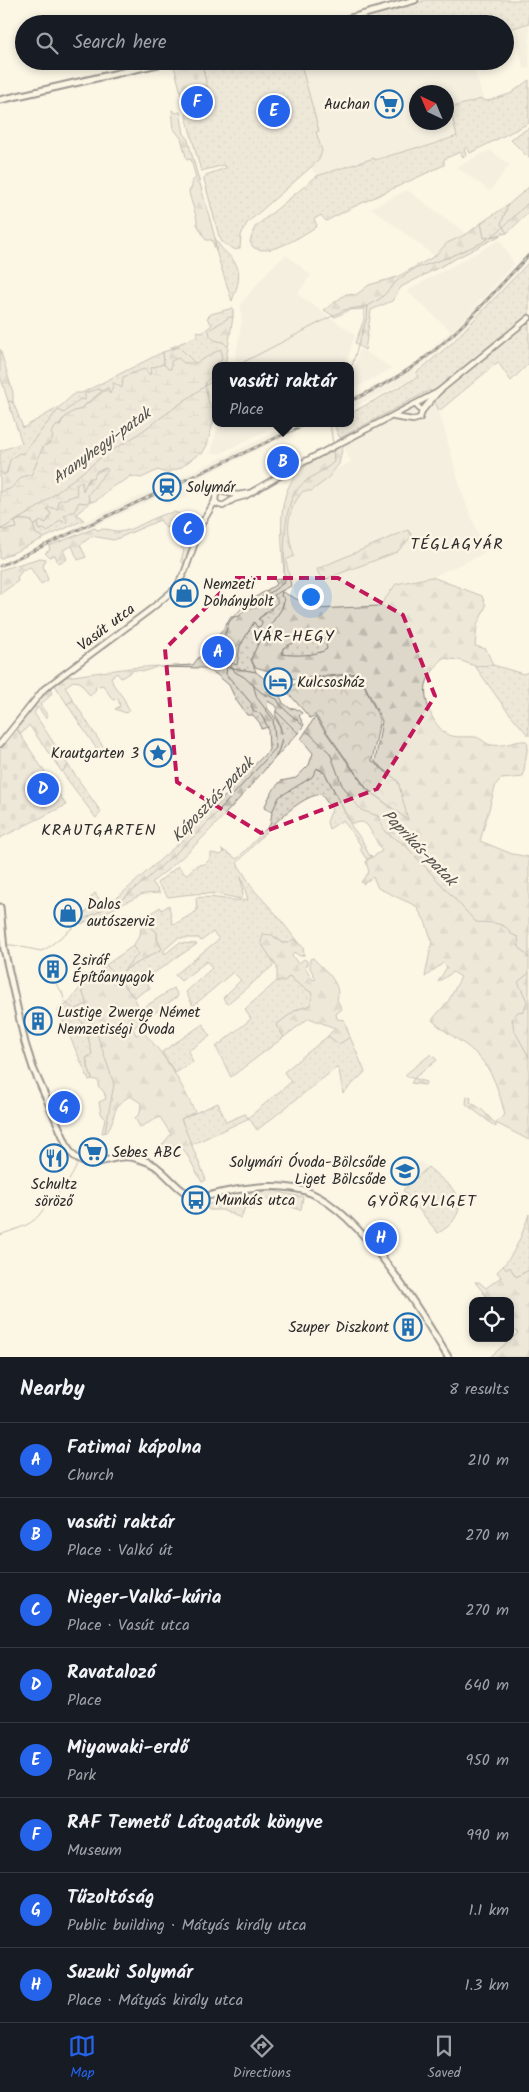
<!DOCTYPE html>
<html lang="en">
<head>
<meta charset="utf-8">
<style>
	:root { --surface:#171b24; --page:#20242c; --text:#f1f3f6; --muted:#9ea1a6; --line:#363941; --accent:#2563eb }
	body { margin:0; font-family:Kalam,sans-serif; background:var(--page); color:var(--text) }
	.controls { position:absolute; right:15px; bottom:15px; display:grid; overflow:hidden; border-radius:10px; box-shadow:0 2px 8px #0003 }
	.controls button { width:45px; height:45px; display:grid; place-items:center; padding:0; border:0; border-bottom:1px solid var(--line); background:var(--surface); color:var(--text); font:25px sans-serif }
	.compass { position:absolute; left:409px; top:85px; width:45px; height:45px; border-radius:50%; background:var(--surface); box-shadow:0 2px 8px #0003; rotate:316deg }
	.you { position:absolute; left:310px; top:596px; width:18px; height:18px; margin:-12px; border:4px solid #fff; border-radius:50%; background:#1a73e8; box-shadow:0 0 0 8px #1a73e833 }
	.badge { display:grid; place-items:center; width:32px; height:32px; border-radius:50%; background:var(--accent); color:#fff; font-size:16px; font-weight:700 }
	.pin { position:absolute; translate:-50% -50%; border:2px solid #fff; box-shadow:0 1px 5px #0006 }
	.popup { position:absolute; left:212px; top:362px; width:142px; height:65px; box-sizing:border-box; display:grid; place-content:center; border-radius:10px; background:var(--surface); filter:drop-shadow(0 1px 4px #0005); font-size:16px; white-space:nowrap; color:var(--muted) }
	.popup b { font-size:19px; color:var(--text) }
	.popup::after { content:''; position:absolute; left:50%; top:100%; margin-left:-10px; border:10px solid transparent; border-top-color:var(--surface) }
	.list { margin:0; padding:0; list-style:none }
	h2 { display:flex; justify-content:space-between; align-items:center; height:65px; margin:0; padding:0 20px; font-size:21px }
	h2 small { font-size:16px; font-weight:400; color:var(--muted) }
	.list li { display:grid; grid-template-columns:32px 1fr auto; gap:15px; align-items:center; box-sizing:border-box; height:75px; padding:0 20px; border-top:1px solid var(--line) }
	.list b { display:block; font-size:19px; white-space:nowrap }
	.list p { margin:0; font-size:16px; white-space:nowrap; color:var(--muted) }
	.list em { font-size:16px; font-style:normal; color:var(--muted) }
	.icon { flex:none; width:28px; height:28px; fill:none; stroke:currentColor; stroke-width:2; stroke-linecap:round; stroke-linejoin:round }
	.map { position:relative; flex:none; width:529px; height:1357px; overflow:hidden }
	.search { position:absolute; background:var(--surface); box-shadow:0 2px 8px #0003; left:15px; right:15px; top:15px; height:55px; display:flex; align-items:center; gap:12px; box-sizing:border-box; padding:0 18px; border-radius:28px; color:var(--muted); font-size:19px }
	.sheet { height:665px; background:var(--surface) }
	nav { display:flex; justify-content:space-around; align-items:center; box-sizing:border-box; height:70px; border-top:1px solid var(--line); background:var(--surface); font-size:14px; color:var(--muted) }
	nav a { display:grid; justify-items:center; gap:2px }
	nav .on { color:var(--accent) }
	.map>svg:first-child { display:block }
</style>
</head>
<body>
<div class="map">
<svg width="529" height="1357" viewBox="0 0 529 1357">
	<defs>
		<pattern id="grass-dots" width="8" height="8" patternUnits="userSpaceOnUse" patternTransform="scale(1.25)"><rect width="8" height="8" fill="#ded8ca"/><path d="M2 2h.1M6 6h.1" fill="none" stroke="#bfbaae" stroke-width="1.8" stroke-linecap="round"/></pattern>
		<pattern id="forest-firs" width="22" height="20" patternUnits="userSpaceOnUse" patternTransform="scale(1.25)"><rect width="22" height="20" fill="#ded8ca"/><path d="M5 1l3.5 6h-7zM16 11l3.5 6h-7z" fill="#bfbaae"/></pattern>
		<pattern id="wetland-marsh" width="20" height="14" patternUnits="userSpaceOnUse" patternTransform="scale(1.25)"><rect width="20" height="14" fill="#ded8ca"/><path d="M1 5h8M5 5V1M11 12h8M15 12V8" fill="none" stroke="#bfbaae"/></pattern>
		<pattern id="cemetery-stones" width="16" height="16" patternUnits="userSpaceOnUse" patternTransform="scale(1.25)"><rect width="16" height="16" fill="#ded8ca"/><path d="M2 7V4a2 2 0 0 1 4 0v3zM10 15v-3a2 2 0 0 1 4 0v3z" fill="#bfbaae"/></pattern>
		<pattern id="park-crowns" width="20" height="18" patternUnits="userSpaceOnUse" patternTransform="scale(1.25)"><rect width="20" height="18" fill="#ded8ca"/><path d="M2 6a3 3 0 1 1 6 0M12 15a3 3 0 1 1 6 0" fill="none" stroke="#bfbaae"/></pattern>
	</defs>
	<rect width="100%" height="100%" fill="#fcf5e5"/>
	<filter id="ink" filterUnits="userSpaceOnUse"><feTurbulence type="fractalNoise" baseFrequency=".02" numOctaves="2"/><feDisplacementMap in="SourceGraphic" scale="10" xChannelSelector="R" yChannelSelector="G"/><feConvolveMatrix kernelMatrix="1 2 1 2 8 2 1 2 1" color-interpolation-filters="sRGB"/></filter>
	<g filter="url(#ink)">
		<g fill="#ece6d7" fill-rule="evenodd">
			<path d="M 529,24 L 529,67 L 524,69 L 513,28 Z"/>
			<path d="M 298,61 L 472,61 L 484,102 L 457,136 L 375,160 L 374,158 L 317,176 L 311,168 L 319,160 L 316,132 L 319,131 ZM 416,92 L 446,92 L 446,122 L 416,122 Z"/>
			<path d="M 490,150 L 509,165 L 490,191 L 457,167 Z"/>
			<path d="M 407,190 L 467,234 L 447,243 L 435,256 L 371,208 Z"/>
			<path d="M 500,240 L 514,264 L 451,331 L 407,291 Z"/>
			<path d="M 529,252 L 529,259 L 457,336 L 414,372 L 417,377 L 351,408 L 351,398 L 391,378 L 414,364 L 434,348 Z"/>
			<path d="M 286,255 L 311,275 L 297,294 L 355,335 L 345,366 L 234,366 L 242,322 L 241,304 L 270,269 Z"/>
			<path d="M 360,349 L 392,368 L 351,390 L 351,377 Z"/>
			<path d="M 430,390 L 439,411 L 461,490 L 485,553 L 432,577 L 396,584 L 380,606 L 317,609 L 296,596 L 288,574 L 287,560 L 295,556 L 289,537 L 288,522 L 299,489 L 351,462 L 340,438 Z"/>
			<path d="M 219,423 L 281,423 L 221,453 L 211,453 Z"/>
			<path d="M 296,423 L 317,423 L 305,427 L 183,485 L 188,496 L 166,505 L 162,495 L 79,533 L 76,526 Z"/>
			<path d="M 402,1155 L 427,1166 L 404,1188 L 387,1170 Z"/>
		</g>
		<g fill="url(#grass-dots)" stroke="#84827a">
			<path d="M 426,0 L 529,0 L 529,23 L 513,28 L 505,33 L 505,24 L 455,24 L 448,18 L 440,16 L 414,24 L 343,24 Z"/>
			<path d="M 201,61 L 300,61 L 319,131 L 316,132 L 322,151 L 319,160 L 247,223 L 241,235 L 240,248 L 236,250 L 223,243 L 219,236 L 204,179 L 206,175 L 226,168 L 224,165 L 201,171 L 186,116 L 188,112 L 195,110 L 196,112 L 208,109 L 206,102 L 201,103 L 199,101 L 210,98 Z"/>
			<path d="M 529,80 L 529,123 L 470,153 L 467,147 L 464,149 L 466,155 L 463,157 L 460,152 L 444,159 L 444,165 L 351,208 L 326,221 L 321,215 L 314,219 L 317,226 C 303,235 269,258 253,247 L 250,242 L 255,227 L 317,176 L 374,158 L 375,160 L 419,147 L 421,148 L 457,136 L 450,108 L 481,99 L 487,101 L 510,94 Z"/>
			<path d="M 529,128 L 529,158 L 510,139 Z"/>
			<path d="M 508,205 L 501,224 L 507,233 L 484,238 L 481,223 Z"/>
			<path d="M 215,238 C 221,251 229,253 235,263 C 243,274 236,290 232,301 L 216,251 Z"/>
			<path d="M 529,262 L 529,363 L 511,381 L 498,362 L 439,411 L 430,390 L 340,438 L 333,423 L 350,423 L 351,413 L 418,377 L 416,373 L 452,343 Z"/>
			<path d="M 233,308 L 233,317 L 215,326 L 223,341 L 228,347 L 225,366 L 216,366 L 215,372 L 211,367 L 221,349 L 196,364 L 179,347 L 170,348 L 197,336 L 197,331 L 202,333 L 212,325 L 207,318 L 211,314 Z"/>
			<path d="M 163,352 L 164,364 L 151,368 L 150,376 L 110,395 L 108,388 L 102,391 L 99,389 L 85,400 L 80,399 L 64,414 L 58,410 L 27,448 C 23,457 14,459 9,467 C 7,470 6,473 4,475 L 0,472 L 0,451 L 22,443 L 8,401 L 13,402 L 23,428 L 61,406 L 75,393 L 82,393 Z"/>
			<path d="M 90,500 L 91,502 L 76,514 L 84,520 L 44,538 L 36,534 L 33,526 L 38,523 L 39,530 L 44,529 L 48,531 C 57,520 71,514 79,502 L 86,503 Z"/>
			<path d="M 280,591 L 282,592 L 281,596 L 285,598 L 281,610 L 260,640 L 251,659 L 256,672 L 227,667 L 226,674 L 260,713 L 268,727 L 261,729 L 260,723 L 253,715 L 247,715 L 236,700 L 229,685 L 216,674 L 203,668 L 159,667 L 193,665 C 202,651 213,645 228,638 L 240,646 L 254,622 L 271,610 L 274,595 Z"/>
			<path d="M 317,637 L 329,640 L 327,649 C 317,657 293,656 282,654 L 283,648 L 299,640 Z"/>
			<path d="M 493,665 L 523,674 L 529,672 L 529,736 L 505,708 L 475,666 Z"/>
			<path d="M 73,700 L 105,750 L 100,754 L 67,704 Z"/>
			<path d="M 276,711 L 298,733 L 275,758 C 281,747 284,735 279,723 C 277,718 275,717 276,711 Z"/>
			<path d="M 68,765 L 101,812 L 96,818 L 62,772 Z"/>
			<path d="M 316,768 L 325,773 L 352,827 L 362,840 L 369,855 L 372,856 L 367,860 L 360,849 L 362,847 L 343,820 L 329,829 L 327,822 L 332,809 L 321,794 C 294,797 256,843 237,863 L 254,890 L 276,914 L 299,944 L 293,939 L 289,943 L 282,943 L 272,935 L 261,943 L 275,964 L 227,1004 L 223,998 L 241,980 L 233,972 L 193,1006 L 186,992 L 212,968 L 207,961 L 181,981 L 175,975 L 219,939 L 213,932 L 201,941 L 199,938 L 178,938 L 164,950 L 165,954 L 179,943 L 197,944 L 145,979 L 150,988 L 134,997 L 106,965 L 133,946 L 138,954 L 125,969 L 162,949 L 157,939 L 157,932 L 142,920 L 160,907 L 162,910 L 169,905 L 172,923 L 175,924 L 197,911 L 196,898 C 214,895 230,902 248,900 L 241,876 L 243,896 L 240,899 C 209,891 199,893 168,897 L 157,883 L 178,866 L 186,875 L 197,865 L 205,864 L 211,858 L 211,853 L 221,855 L 224,852 L 221,849 L 237,859 L 270,825 L 272,812 L 278,797 L 312,777 Z"/>
			<path d="M 290,976 C 296,984 304,987 312,993 L 311,1005 L 296,1010 L 276,1025 L 284,1037 L 231,1077 L 216,1047 L 251,1019 L 245,1009 L 277,981 L 284,981 Z"/>
			<path d="M 81,987 L 87,1004 L 73,1011 L 86,1027 L 92,1054 L 86,1059 L 92,1079 L 89,1080 L 58,1010 L 67,1004 Z"/>
			<path d="M 203,1024 L 210,1036 L 188,1051 L 193,1062 L 175,1073 L 162,1052 Z"/>
			<path d="M 328,1036 L 339,1043 L 350,1037 L 365,1072 L 343,1093 L 339,1070 L 336,1068 L 257,1130 L 249,1118 L 247,1119 L 191,1145 L 181,1119 L 218,1103 L 226,1122 L 245,1114 L 248,1118 L 291,1082 L 284,1072 Z"/>
			<path d="M 428,1167 L 451,1187 L 460,1200 C 460,1216 451,1226 438,1233 L 403,1190 Z"/>
			<path d="M 274,1191 L 303,1197 L 301,1209 L 300,1210 L 276,1201 L 263,1199 L 255,1209 L 245,1207 L 241,1218 L 222,1210 L 209,1210 L 206,1205 L 254,1192 Z"/>
			<path d="M 529,1214 L 529,1270 L 516,1277 L 510,1268 L 507,1270 L 503,1266 C 516,1252 523,1232 529,1214 Z"/>
		</g>
		<g fill="url(#forest-firs)" stroke="#84827a" fill-rule="evenodd">
			<path d="M 172,110 L 176,113 L 180,112 L 184,134 L 187,137 L 215,238 L 216,251 L 212,240 L 206,240 L 197,224 C 198,217 190,201 189,191 L 192,187 L 192,181 L 196,178 L 191,159 L 187,160 L 181,138 L 174,129 Z"/>
			<path d="M 529,187 L 529,212 L 507,233 L 501,224 L 508,205 Z"/>
			<path d="M 481,223 L 484,238 L 501,235 L 401,287 L 392,301 L 371,310 L 365,350 L 355,343 L 364,320 L 364,309 L 349,310 L 335,317 L 324,310 L 346,294 L 356,295 L 369,285 L 397,277 L 435,256 L 447,243 L 467,234 Z"/>
			<path d="M 230,317 L 233,317 L 228,347 L 223,342 L 214,340 L 210,336 L 209,330 Z"/>
			<path d="M 179,347 L 196,364 L 184,363 L 168,370 L 164,364 L 163,352 Z"/>
			<path d="M 0,349 L 13,393 L 13,402 L 8,401 L 0,375 Z"/>
			<path d="M 99,389 L 102,391 L 79,410 L 74,411 L 62,420 L 50,443 L 43,447 L 32,474 L 22,477 L 10,489 L 0,492 L 0,472 L 4,475 L 7,473 L 10,460 L 19,453 L 24,454 L 27,448 L 58,410 L 64,413 L 80,399 L 85,400 L 85,393 Z"/>
			<path d="M 343,445 L 339,464 L 326,480 L 311,491 L 303,491 C 285,513 286,530 294,556 L 286,560 L 291,586 L 274,595 L 278,602 L 258,619 L 262,621 L 261,626 L 257,627 L 254,622 L 240,646 L 237,665 L 231,663 L 226,650 L 227,638 L 211,647 L 231,617 L 239,616 L 244,611 L 241,606 L 277,584 L 275,580 L 284,577 C 283,542 272,489 306,466 C 318,458 331,452 343,445 Z"/>
			<path d="M 106,468 L 109,471 L 88,495 L 90,500 L 87,503 L 79,502 L 74,512 L 70,512 L 64,516 L 67,520 L 66,523 L 60,520 L 48,532 L 44,529 L 39,530 L 38,523 L 41,521 L 46,522 L 51,514 L 47,508 L 48,506 L 82,481 L 83,490 C 89,478 94,473 106,468 Z"/>
			<path d="M 174,512 C 205,521 192,542 185,565 L 181,561 L 184,550 L 178,544 L 178,540 L 183,540 L 194,535 L 191,527 L 177,516 L 170,520 L 170,525 L 166,528 L 160,520 L 114,540 L 92,536 L 80,545 L 86,557 L 78,560 L 72,546 L 63,550 L 67,559 L 58,563 L 55,555 L 49,557 L 45,553 L 50,550 L 49,546 L 95,528 L 97,530 C 108,527 115,533 125,531 C 142,526 156,515 174,512 Z"/>
			<path d="M 20,519 L 32,521 L 36,534 L 44,538 L 0,559 L 0,528 L 4,530 L 17,528 L 15,522 Z"/>
			<path d="M 408,530 L 412,536 L 397,552 L 325,579 L 319,575 L 317,569 Z"/>
			<path d="M 40,558 L 46,559 L 43,566 L 48,580 L 41,584 L 30,567 L 23,570 L 17,577 L 18,581 L 0,594 L 0,570 Z"/>
			<path d="M 432,577 L 482,596 L 486,606 L 477,625 L 475,646 L 486,649 L 493,665 L 475,666 L 459,660 L 442,658 C 437,666 428,676 426,685 C 423,702 435,732 452,736 C 460,738 468,736 475,737 C 482,738 486,745 492,745 C 505,747 516,740 526,741 L 528,744 L 523,777 L 501,779 L 496,784 L 480,841 L 512,854 L 529,857 L 529,1140 L 496,1123 L 496,1127 L 466,1104 L 467,1096 L 471,1098 L 470,1102 L 481,1109 L 495,1123 L 505,1115 C 497,1082 489,1060 460,1041 C 450,1034 441,1029 432,1020 L 449,1000 L 461,977 L 453,972 L 438,982 L 447,967 L 443,963 L 425,977 L 432,941 L 425,921 L 416,906 L 378,888 L 373,877 L 363,884 L 361,882 L 369,872 L 366,861 L 382,851 L 368,826 L 363,822 L 351,823 L 325,773 L 317,768 L 312,777 L 279,797 L 272,812 L 264,808 L 272,791 L 281,781 L 296,778 L 309,765 L 313,753 L 301,739 L 315,717 L 367,790 L 407,819 L 398,781 L 375,762 L 382,721 L 359,673 L 295,679 L 255,667 L 251,659 L 260,640 L 281,610 L 285,599 L 281,596 L 282,592 L 317,609 L 380,606 L 396,584 ZM 317,637 L 329,640 L 326,644 L 327,649 C 318,656 292,656 282,654 L 283,648 L 299,640 Z"/>
			<path d="M 159,666 L 145,671 L 134,670 L 121,678 L 117,673 L 111,677 L 113,684 L 124,699 L 129,710 L 126,713 L 115,709 L 120,706 L 118,698 L 113,700 L 103,685 L 95,687 L 96,689 L 90,696 L 80,682 L 73,681 L 65,687 L 73,700 L 67,704 L 55,685 L 66,677 L 130,668 Z"/>
			<path d="M 227,667 L 256,672 L 281,692 L 280,696 L 283,703 L 291,709 L 295,708 L 302,713 L 299,716 L 304,725 L 298,733 L 276,711 L 277,707 L 268,701 L 267,708 C 283,725 286,737 275,758 C 236,802 199,847 152,882 L 160,893 L 143,894 L 81,924 L 79,919 L 90,908 L 89,900 L 95,893 L 101,902 L 117,898 L 185,838 L 269,750 L 268,727 L 260,713 L 254,712 L 251,706 L 252,704 L 226,674 Z"/>
			<path d="M 52,688 L 51,695 L 40,705 L 48,716 L 46,718 L 38,707 L 34,713 L 68,765 L 62,772 L 29,725 L 21,734 L 16,727 L 39,700 Z"/>
			<path d="M 142,920 L 157,932 L 157,939 L 162,949 L 123,971 L 138,954 L 133,946 L 140,935 Z"/>
			<path d="M 263,934 L 272,935 L 282,943 L 289,943 L 293,939 L 303,947 L 304,955 L 300,956 L 294,952 L 292,955 L 298,964 L 304,959 L 308,962 L 305,967 L 313,980 L 316,979 L 310,968 L 310,959 L 313,958 C 324,970 342,982 337,1000 L 342,1009 L 336,1014 L 337,1019 L 344,1020 L 350,1037 L 339,1044 L 328,1036 L 335,1028 L 309,1018 L 284,1037 L 276,1025 L 296,1010 L 311,1005 L 312,993 C 304,987 296,984 290,976 L 284,981 L 277,981 L 277,967 L 261,943 Z"/>
			<path d="M 106,965 L 134,997 L 140,1010 L 174,988 L 178,996 L 133,1028 L 136,1035 L 143,1032 C 168,1058 179,1080 195,1112 L 181,1119 L 206,1180 L 202,1182 L 185,1151 L 177,1144 L 157,1156 L 157,1152 L 171,1134 L 160,1117 L 140,1127 L 135,1118 L 140,1113 L 141,1103 L 130,1096 C 109,1108 118,1115 107,1132 L 102,1133 L 105,1119 L 101,1113 L 99,1102 L 106,1099 L 104,1092 L 98,1086 L 99,1081 L 92,1079 L 86,1058 L 92,1054 L 86,1027 L 73,1011 L 87,1004 L 81,987 Z"/>
			<path d="M 431,1054 L 437,1060 L 414,1078 L 426,1082 L 425,1085 L 411,1083 L 414,1079 L 405,1075 Z"/>
			<path d="M 503,1266 L 507,1270 L 510,1267 L 516,1277 L 529,1270 L 529,1357 L 490,1357 L 518,1333 L 510,1325 L 510,1301 L 490,1301 L 475,1282 L 479,1282 L 486,1288 L 501,1277 L 497,1272 Z"/>
		</g>
		<path fill="url(#wetland-marsh)" stroke="#84827a" d="M 221,349 L 222,360 L 211,367 L 215,373 L 205,383 C 207,393 207,406 216,412 L 207,445 L 202,454 L 200,453 L 180,468 L 166,473 L 158,470 L 141,478 L 130,476 C 125,482 118,483 112,487 C 104,492 101,500 91,502 L 88,495 L 103,475 L 108,471 L 106,468 L 97,471 L 93,478 L 89,478 L 83,491 L 82,481 L 76,484 L 77,495 L 58,501 L 58,509 L 48,507 L 47,509 L 51,514 L 46,523 L 41,521 L 33,526 L 32,521 L 20,519 L 15,522 L 17,528 L 4,530 L 0,528 L 0,492 L 10,489 L 22,477 L 32,474 L 43,447 L 50,443 L 53,437 L 51,433 L 57,425 L 60,426 C 62,418 71,411 79,410 L 108,388 L 110,394 L 114,383 L 122,388 L 123,377 L 144,369 L 150,375 L 151,368 L 164,364 L 168,369 L 171,369 L 171,361 L 178,358 L 184,363 L 196,363 Z"/>
		<g fill="url(#cemetery-stones)" stroke="#84827a">
			<path d="M 191,61 L 201,61 L 210,98 L 184,105 L 174,66 Z"/>
			<path d="M 16,728 L 66,805 L 0,838 L 0,751 Z"/>
		</g>
		<path fill="url(#park-crowns)" stroke="#84827a" d="M 359,674 L 380,720 L 372,761 L 398,781 L 408,820 L 367,789 L 315,715 L 310,718 L 285,689 L 306,679 Z"/>
		<g fill="none" stroke-linecap="round" stroke-linejoin="round">
			<g stroke="#7d7b74" stroke-width="1">
				<path d="M 236,366 L 344,310 L 368,306 L 381,298 L 398,280 L 414,269 L 447,258 L 481,243 L 499,231 L 529,202"/>
				<path d="M 350,372 L 367,317 L 368,306"/>
				<path d="M 330,423 L 333,444"/>
				<path d="M 0,530 L 37,508 L 103,456 L 134,437 L 216,378"/>
				<path d="M 302,725 C 294,716 282,710 277,699 L 262,693 L 244,677 L 235,672 L 221,647 L 229,622 L 246,604 L 267,595 L 285,582 C 284,559 282,508 297,490 C 307,477 323,472 334,462 L 333,448"/>
				<path d="M 308,732 L 330,753 L 342,785 L 361,810 L 378,816 L 385,832 L 404,844 L 476,922 C 488,923 506,921 511,934 L 518,937 L 519,947 L 529,958"/>
				<path d="M 6,945 L 12,945 L 41,951 L 46,949 L 81,921 L 124,898 L 147,879 L 199,832 L 276,748 L 273,719 L 257,698 L 253,684"/>
				<path d="M 43,960 L 49,974 L 62,992 L 65,1002 L 94,1025 L 114,1084 L 105,1132"/>
				<path d="M 529,973 L 518,982 L 527,1001 L 524,1011 L 518,1012 L 512,1018 L 514,1030 L 529,1057"/>
				<path d="M 49,1201 C 63,1190 70,1181 77,1165"/>
				<path d="M 0,1235 C 20,1227 35,1226 45,1206"/>
			</g>
			<g stroke="#2b2b2b" stroke-width="8">
				<g id="tertiary">
					<path d="M 422,411 L 438,392 L 529,318"/>
					<path d="M 394,417 L 413,420 L 420,418 L 422,411 L 416,405"/>
					<path d="M 251,493 L 237,495 L 220,491 L 216,494 L 215,500 L 217,504 L 223,506 L 234,499 L 245,496 L 300,464 L 438,392"/>
					<path d="M 0,744 L 44,689 L 151,609 L 176,588 L 185,571 L 202,523 L 215,501"/>
				</g>
			</g>
			<g stroke="#2b2b2b" stroke-width="9">
				<path id="secondary" d="M 0,907 L 4,949 L 25,1043 L 33,1068 L 69,1150 C 88,1178 111,1151 135,1158 C 144,1160 153,1163 159,1169 C 172,1179 181,1195 199,1197 C 207,1197 216,1194 225,1192 C 253,1187 283,1182 311,1193 C 363,1216 419,1309 448,1357"/>
			</g>
			<g stroke="#2b2b2b" stroke-width="9">
				<g id="primary">
					<path d="M 329,24 L 415,0"/>
					<path d="M 0,100 L 171,61"/>
				</g>
			</g>
			<use href="#tertiary" stroke="#fcf5e5" stroke-width="4.5"/>
			<use href="#secondary" stroke="#fcf5e5" stroke-width="5"/>
			<use href="#primary" stroke="#fcf5e5" stroke-width="5"/>
			<g stroke="#2b2b2b" stroke-width="3">
				<g id="rail">
					<path d="M 350,401 C 377,389 403,375 426,357 C 464,328 496,289 529,255"/>
					<path d="M 0,566 L 308,423"/>
				</g>
			</g>
			<use href="#rail" stroke="#fcf5e5" stroke-width="1" stroke-dasharray="4" stroke-linecap="butt"/>
		</g>
	</g>
	<path d="M0 0H529V1357H0ZM 235,578 L 338,578 L 403,615 L 435,696 L 377,789 L 261,833 L 177,782 L 165,649 Z" fill="#fcf5e5" fill-opacity=".55" fill-rule="evenodd"/>
	<path fill="none" stroke="#c2185b" stroke-width="4" stroke-dasharray="10 6" stroke-linejoin="round" d="M 235,578 L 338,578 L 403,615 L 435,696 L 377,789 L 261,833 L 177,782 L 165,649 Z"/>
	<defs>
		<g id="supermarket-ring" transform="scale(1.4375)"><circle r="9.5" fill="#fcf5e5" stroke="#1f6fb2" stroke-width="1.5"/><path d="M-6-5.5h2.5l.6 2H6L4.5 2H-2.5L-4.4-4H-6ZM-1.5 3.2a1.3 1.3 0 1 0 .1 0ZM3 3.2a1.3 1.3 0 1 0 .1 0Z" fill="#1f6fb2"/></g>
		<g id="station-ring" transform="scale(1.4375)"><circle r="9.5" fill="#fcf5e5" stroke="#1f6fb2" stroke-width="1.5"/><path d="M-3-6H3Q5-6 5-4V2Q5 4 3 4L4.5 6H3L1.5 4h-3L-3 6H-4.5L-3 4Q-5 4-5 2V-4Q-5-6-3-6ZM-3.5-4v3h7v-3ZM-3.5 1v1.5H-2V1ZM2 1v1.5H3.5V1Z" fill="#1f6fb2"/></g>
		<g id="shop-ring" transform="scale(1.4375)"><circle r="9.5" fill="#fcf5e5" stroke="#1f6fb2" stroke-width="1.5"/><path d="M-5-2.5h2.3a2.7 3.5 0 0 1 5.4 0H5L5.5 6h-11ZM-1.5-2.5h3a1.5 2.3 0 0 0-3 0Z" fill="#1f6fb2"/></g>
		<g id="hotel-ring" transform="scale(1.4375)"><circle r="9.5" fill="#fcf5e5" stroke="#1f6fb2" stroke-width="1.5"/><path d="M-6-4.5h1.5V1H6V5H4.5V3h-9V5H-6ZM-4 0a1.8 1.8 0 1 1 3.6 0ZM.5 0V-2.5h3Q6-2.5 6 0Z" fill="#1f6fb2"/></g>
		<g id="sight-ring" transform="scale(1.4375)"><circle r="9.5" fill="#fcf5e5" stroke="#1f6fb2" stroke-width="1.5"/><path d="M0-6L1.8-2.2L6-1.7L2.9 1.2L3.7 5.4L0 3.3L-3.7 5.4L-2.9 1.2L-6-1.7L-1.8-2.2Z" fill="#1f6fb2"/></g>
		<g id="building-ring" transform="scale(1.4375)"><circle r="9.5" fill="#fcf5e5" stroke="#1f6fb2" stroke-width="1.5"/><path d="M-4-6H4V6H1V3H-1V6H-4ZM-2.5-4.3h1.7v1.8h-1.7ZM.8-4.3h1.7v1.8H.8ZM-2.5-1h1.7V.8h-1.7ZM.8-1h1.7V.8H.8Z" fill="#1f6fb2"/></g>
		<g id="restaurant-ring" transform="scale(1.4375)"><circle r="9.5" fill="#fcf5e5" stroke="#1f6fb2" stroke-width="1.5"/><path d="M-5-6h1v4h1v-4h1v4h1v-4h1v5L-1.5 .5V6h-2V.5L-5-1ZM5-6V6H3V1.5H1.5Q1.5-4 5-6Z" fill="#1f6fb2"/></g>
		<g id="school-ring" transform="scale(1.4375)"><circle r="9.5" fill="#fcf5e5" stroke="#1f6fb2" stroke-width="1.5"/><path d="M0-5L7-2L0 1L-7-2ZM-4 1L0 2.5L4 1V4Q0 6-4 4Z" fill="#1f6fb2"/></g>
		<g id="bus-ring" transform="scale(1.4375)"><circle r="9.5" fill="#fcf5e5" stroke="#1f6fb2" stroke-width="1.5"/><path d="M-5-6H5V4H4V6H2V4H-2V6H-4V4H-5ZM-3.5-4V0h7V-4ZM-3.5 1.2v1.5H-2V1.2ZM2 1.2v1.5H3.5V1.2Z" fill="#1f6fb2"/></g>
	</defs>
	<g fill-rule="evenodd">
		<use href="#supermarket-ring" x="389" y="104"/>
		<use href="#station-ring" x="167" y="487"/>
		<use href="#shop-ring" x="184" y="593"/>
		<use href="#hotel-ring" x="278" y="682"/>
		<use href="#sight-ring" x="158" y="753"/>
		<use href="#shop-ring" x="68" y="913"/>
		<use href="#building-ring" x="53" y="969"/>
		<use href="#building-ring" x="38" y="1021"/>
		<use href="#supermarket-ring" x="93" y="1152"/>
		<use href="#restaurant-ring" x="54" y="1158"/>
		<use href="#school-ring" x="405" y="1171"/>
		<use href="#bus-ring" x="196" y="1200"/>
		<use href="#building-ring" x="408" y="1327"/>
	</g>
	<g text-anchor="middle" stroke-width="5" stroke-linejoin="round" paint-order="stroke">
		<g font-size="15" fill="#2b2b2b" stroke="#fcf5e5" text-anchor="start">
			<text x="370" y="109" text-anchor="end">Auchan</text>
			<text x="186" y="492">Solymár</text>
			<text x="203" y="589">Nemzeti<tspan x="203" dy="17">Dohánybolt</tspan></text>
			<text x="297" y="687">Kulcsosház</text>
			<text x="139" y="758" text-anchor="end">Krautgarten 3</text>
			<text x="87" y="909">Dalos<tspan x="87" dy="17">autószerviz</tspan></text>
			<text x="72" y="965">Zsiráf<tspan x="72" dy="17">Építőanyagok</tspan></text>
			<text x="57" y="1017">Lustige Zwerge Német<tspan x="57" dy="17">Nemzetiségi Óvoda</tspan></text>
			<text x="112" y="1157">Sebes ABC</text>
			<text x="386" y="1167" text-anchor="end">Solymári Óvoda-Bölcsőde<tspan x="386" dy="17">Liget Bölcsőde</tspan></text>
			<text x="54" y="1189" text-anchor="middle">Schultz<tspan x="54" dy="17">söröző</tspan></text>
			<text x="215" y="1205">Munkás utca</text>
			<text x="389" y="1332" text-anchor="end">Szuper Diszkont</text>
		</g>
		<g font-size="15" fill="#2b2b2b" stroke="#fcf5e5">
			<text transform="translate(106 627) rotate(-37)" y="5">Vasút utca</text>
		</g>
		<g font-size="16" font-style="italic" fill="#545350" stroke="#fcf5e5">
			<text transform="translate(101 445) rotate(-36)" y="6">Aranyhegyi-patak</text>
			<text transform="translate(212 799) rotate(-46)" y="6">Káposztás-patak</text>
			<text transform="translate(420 847) rotate(46)" y="6">Paprikás-patak</text>
		</g>
		<g font-size="16" letter-spacing="1" fill="#2b2b2b" stroke="#fcf5e5">
			<text x="457" y="549">TÉGLAGYÁR</text>
			<text x="294" y="641">VÁR-HEGY</text>
			<text x="99" y="835">KRAUTGARTEN</text>
			<text x="422" y="1206">GYÖRGYLIGET</text>
		</g>
	</g>
</svg>
<div class="controls">
<button><svg class="icon" aria-label="locate" viewBox="0 0 24 24"><circle cx="12" cy="12" r="6"/><path d="M12 2v4M12 18v4M2 12h4M18 12h4"/></svg></button>
</div>
<svg class="compass" viewBox="-18 -18 36 36"><path d="M0-13l5 13h-10z" fill="#e53935"/><path d="M0 13l5-13h-10z" fill="#9ea1a6"/></svg>
<div class="you"></div>
<div class="pin badge" style="left:218px;top:652px">A</div>
<div class="pin badge" style="left:283px;top:462px">B</div>
<div class="popup"><b>vasúti raktár</b>Place</div>
<div class="pin badge" style="left:188px;top:529px">C</div>
<div class="pin badge" style="left:43px;top:789px">D</div>
<div class="pin badge" style="left:274px;top:111px">E</div>
<div class="pin badge" style="left:197px;top:102px">F</div>
<div class="pin badge" style="left:64px;top:1107px">G</div>
<div class="pin badge" style="left:381px;top:1238px">H</div>
<div class="search"><svg class="icon" aria-label="search" viewBox="0 0 24 24"><circle cx="10" cy="10" r="6"/><path d="M15 15l6 6"/></svg>Search here</div>
</div>
<section class="sheet">
<h2>Nearby<small>8 results</small></h2>
<ul class="list">
<li><span class="badge">A</span><div><b>Fatimai kápolna</b><p>Church</p></div><em>210 m</em></li>
<li><span class="badge">B</span><div><b>vasúti raktár</b><p>Place · Valkó út</p></div><em>270 m</em></li>
<li><span class="badge">C</span><div><b>Nieger-Valkó-kúria</b><p>Place · Vasút utca</p></div><em>270 m</em></li>
<li><span class="badge">D</span><div><b>Ravatalozó</b><p>Place</p></div><em>640 m</em></li>
<li><span class="badge">E</span><div><b>Miyawaki-erdő</b><p>Park</p></div><em>950 m</em></li>
<li><span class="badge">F</span><div><b>RAF Temető Látogatók könyve</b><p>Museum</p></div><em>990 m</em></li>
<li><span class="badge">G</span><div><b>Tűzoltóság</b><p>Public building · Mátyás király utca</p></div><em>1.1 km</em></li>
<li><span class="badge">H</span><div><b>Suzuki Solymár</b><p>Place · Mátyás király utca</p></div><em>1.3 km</em></li>
</ul>
</section>
<nav>
<a class="on"><svg class="icon" aria-label="map" viewBox="0 0 24 24"><path d="M3 6l6-2 6 2 6-2v14l-6 2-6-2-6 2zM9 4v14M15 6v14"/></svg>Map</a>
<a><svg class="icon" aria-label="directions" viewBox="0 0 24 24"><path d="M12 3l9 9-9 9-9-9zM9 14v-3h6M13 9l2 2-2 2"/></svg>Directions</a>
<a><svg class="icon" aria-label="saved" viewBox="0 0 24 24"><path d="M7 4h10v16l-5-4-5 4z"/></svg>Saved</a>
</nav>
</body>
</html>
